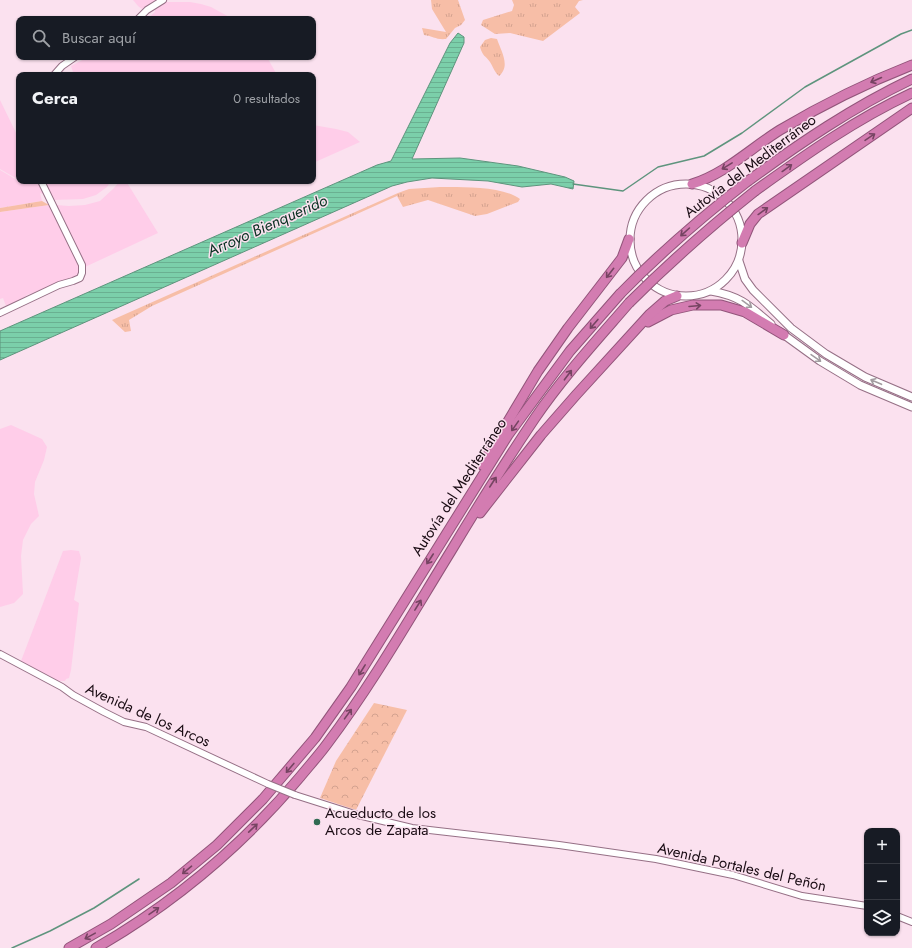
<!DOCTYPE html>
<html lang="es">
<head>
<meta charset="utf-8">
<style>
	:root { --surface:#171b24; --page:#20242c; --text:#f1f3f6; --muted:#9ea1a6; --line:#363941 }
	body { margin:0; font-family:Jost,sans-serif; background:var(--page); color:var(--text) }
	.controls { position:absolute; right:12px; bottom:12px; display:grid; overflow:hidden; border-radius:8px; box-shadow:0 1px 3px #0004 }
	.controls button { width:36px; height:36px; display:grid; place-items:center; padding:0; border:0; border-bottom:1px solid var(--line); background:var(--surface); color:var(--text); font:20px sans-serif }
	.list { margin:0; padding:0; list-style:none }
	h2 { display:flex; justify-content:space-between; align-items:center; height:52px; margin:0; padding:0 16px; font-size:17px }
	h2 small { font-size:13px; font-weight:400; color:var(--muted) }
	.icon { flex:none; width:22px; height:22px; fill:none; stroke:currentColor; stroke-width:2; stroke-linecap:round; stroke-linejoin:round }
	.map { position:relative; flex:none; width:912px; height:948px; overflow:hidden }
	.search { position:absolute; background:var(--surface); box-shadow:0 1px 3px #0004; left:16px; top:16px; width:300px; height:44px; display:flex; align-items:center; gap:10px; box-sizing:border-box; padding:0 14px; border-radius:8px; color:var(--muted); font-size:15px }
	.panel { position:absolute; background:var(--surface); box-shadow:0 1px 3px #0004; left:16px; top:72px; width:300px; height:112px; border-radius:8px }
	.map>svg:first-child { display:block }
</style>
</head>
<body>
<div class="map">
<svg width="912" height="948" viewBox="0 0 912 948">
	<defs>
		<pattern id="grass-tufts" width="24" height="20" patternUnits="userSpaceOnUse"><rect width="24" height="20" fill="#f7bea7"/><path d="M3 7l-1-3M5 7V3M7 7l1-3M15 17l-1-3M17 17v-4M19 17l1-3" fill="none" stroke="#d3a28f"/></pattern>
		<pattern id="forest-crowns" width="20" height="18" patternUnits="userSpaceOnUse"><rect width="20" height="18" fill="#f7bea7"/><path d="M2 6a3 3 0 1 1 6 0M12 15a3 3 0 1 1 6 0" fill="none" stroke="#d3a28f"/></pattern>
		<pattern id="water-rules" width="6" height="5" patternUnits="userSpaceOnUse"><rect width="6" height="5" fill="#7bcfaa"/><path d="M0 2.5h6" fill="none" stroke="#6ab091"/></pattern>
	</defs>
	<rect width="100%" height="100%" fill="#fbe1ef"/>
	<g fill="#ffcde9">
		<path d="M 133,0 L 156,0 L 142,9 L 138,6 Z"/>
		<path d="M 164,2 L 190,2 L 201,4 L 211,7 L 233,19 L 143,19 L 148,18 L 155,12 L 155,8 Z"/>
		<path d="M 88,57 L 267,57 L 277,75 L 74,75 L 71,66 Z"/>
		<path d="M 0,100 L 19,139 L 19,180 L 0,169 Z"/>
		<path d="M 313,125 L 336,129 L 348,132 L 360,142 L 313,163 Z"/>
		<path d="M 0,170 L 22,183 L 20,181 L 37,181 L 43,194 L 40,193 L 42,201 L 0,208 Z"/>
		<path d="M 43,181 L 111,181 L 107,187 L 96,195 L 83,199 L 53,200 Z"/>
		<path d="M 120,181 L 126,181 L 158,233 L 85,267 L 56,205 L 69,206 L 85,205 L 100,201 L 113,189 Z"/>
		<path d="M 49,205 L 78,264 L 78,274 L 74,278 L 27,295 L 21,300 L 6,306 L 3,298 L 0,299 L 0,212 Z"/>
		<path d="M 11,425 L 42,439 L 47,447 L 44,460 L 35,482 L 34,494 L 39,516 L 31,524 L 23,540 L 21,556 L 23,594 L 14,603 L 0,607 L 0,429 Z"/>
		<path d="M 71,550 L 79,551 L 81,558 L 74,600 L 79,603 L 71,670 L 69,678 L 66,679 L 65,681 L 56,681 L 21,661 L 63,551 Z"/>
	</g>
	<g fill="url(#grass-tufts)">
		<path d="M 431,0 L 458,0 L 465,20 L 461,25 L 455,28 L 446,39 C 436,40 433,36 424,35 L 422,28 L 446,32 L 432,9 Z"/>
		<path d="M 512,0 L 583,0 L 579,1 L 575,7 L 580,13 L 543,41 L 510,33 L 495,34 L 481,25 L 483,20 L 512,11 L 514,5 Z"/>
		<path d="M 491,38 L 497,39 C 501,51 511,66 499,76 C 494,71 493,67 490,62 C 485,55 483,57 480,47 L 485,40 Z"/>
		<path d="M 440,187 C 461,187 503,186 520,199 L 518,202 L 487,214 L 475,216 L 428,200 L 403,207 L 397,196 L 152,306 L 129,320 L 131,331 L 125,332 L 112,320 L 398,193 L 409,189 Z"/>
		<path d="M 42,201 L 49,205 L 0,212 L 0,208 Z"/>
	</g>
	<path fill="url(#forest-crowns)" d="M 374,703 L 407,710 L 356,810 L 320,798 L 336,761 Z"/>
	<path fill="url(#water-rules)" stroke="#5e947d" d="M 458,33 L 464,37 L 464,43 L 412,159 L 460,158 L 518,166 L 565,177 L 574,181 L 573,189 L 551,184 L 522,187 L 488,181 L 432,178 L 407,182 L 392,186 L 0,360 L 0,331 L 377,165 L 391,161 L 450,43 Z"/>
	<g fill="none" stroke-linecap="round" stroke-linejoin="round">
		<g stroke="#5e947d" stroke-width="1.5">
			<path d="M 573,184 L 623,191 L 658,167 L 704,156 L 742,133 L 805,87 L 901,34 L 912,30"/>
			<path d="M 12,948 L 50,931 L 94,908 L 139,879"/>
		</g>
		<g stroke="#967086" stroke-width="8">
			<g id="tertiary">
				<path d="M 138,19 L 147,10 L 163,0"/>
				<path d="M 54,75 L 62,66 L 75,57"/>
				<path d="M 0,313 L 59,285 L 73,281 L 80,278 L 82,273 L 82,265 L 41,181"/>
				<path d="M 0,654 L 62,687 L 73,695 L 104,712 L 124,722 L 146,727 L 268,784"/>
				<path d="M 295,795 L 358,815 L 412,828 L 559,845 L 656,859 L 733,875 L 802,896 L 867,906"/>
				<path d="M 897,916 L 912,922"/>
			</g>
		</g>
		<g stroke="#967086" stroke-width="9">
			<g id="secondary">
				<circle cx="686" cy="240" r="56"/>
				<path d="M 739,261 L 745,279 L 753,290 L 791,328 L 826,354 L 865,377 L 912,397"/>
				<path d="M 711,291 C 740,296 749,305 771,324"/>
				<path d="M 780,332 L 820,361 L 860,385 L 912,407"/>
			</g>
		</g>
		<g stroke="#92547a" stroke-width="11">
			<g id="motorway">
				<path d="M 748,181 C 800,143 853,107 912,79"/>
				<path d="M 692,184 C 725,174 751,148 780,130 C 822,105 866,83 912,65"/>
				<path d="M 755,191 C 805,155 856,119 912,93"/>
				<path d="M 742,243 L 750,224 L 758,214 L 912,108"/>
				<path d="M 648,322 L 671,310 L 693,305 L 721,305 L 745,312 L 784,335"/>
				<path d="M 482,465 L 538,371 L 568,328 L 622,258 L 629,239"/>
				<path d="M 480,513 L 541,435 L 576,395 L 649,315 L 665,301 L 677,296"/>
				<path d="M 69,948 L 111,924 L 171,883 L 217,845 L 263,799 L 315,738 L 351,687 L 508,435 L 570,351 L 620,294"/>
				<path d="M 96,948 C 174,903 242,846 300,777 C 309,766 319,755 327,744 C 373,683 411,616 451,551 C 478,506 506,461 535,418 C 563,377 597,340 629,303"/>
			</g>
		</g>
		<use href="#tertiary" stroke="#fff" stroke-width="6"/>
		<use href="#secondary" stroke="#fff" stroke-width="7"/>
		<use href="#motorway" stroke="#d37cb1" stroke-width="9"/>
		<g stroke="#967086" stroke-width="8" stroke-linecap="butt">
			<path id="tertiary-bridge" d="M 268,784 L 295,795"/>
		</g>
		<g stroke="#92547a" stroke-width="11" stroke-linecap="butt">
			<g id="motorway-bridge">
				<path d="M 620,294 C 660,253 703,216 748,181"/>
				<path d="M 629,303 C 669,263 711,226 755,191"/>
			</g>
		</g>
		<use href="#tertiary-bridge" stroke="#fff" stroke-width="6"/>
		<use href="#motorway-bridge" stroke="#d37cb1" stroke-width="9"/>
	</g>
	<defs><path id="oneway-shaft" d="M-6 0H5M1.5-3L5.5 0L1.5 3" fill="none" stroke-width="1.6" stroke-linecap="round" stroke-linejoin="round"/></defs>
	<g stroke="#764462">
		<use href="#oneway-shaft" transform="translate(876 80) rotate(156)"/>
		<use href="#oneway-shaft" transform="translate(870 137) rotate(-34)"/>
		<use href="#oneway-shaft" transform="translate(727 166) rotate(149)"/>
		<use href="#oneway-shaft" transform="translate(787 168) rotate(-36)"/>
		<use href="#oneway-shaft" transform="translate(763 211) rotate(-36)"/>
		<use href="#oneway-shaft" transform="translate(685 232) rotate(138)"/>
		<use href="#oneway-shaft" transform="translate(610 273) rotate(128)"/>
		<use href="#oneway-shaft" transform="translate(695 306) rotate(-5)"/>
		<use href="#oneway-shaft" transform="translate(594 324) rotate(131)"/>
		<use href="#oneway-shaft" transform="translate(568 375) rotate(-53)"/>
		<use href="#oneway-shaft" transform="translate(515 426) rotate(125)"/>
		<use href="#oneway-shaft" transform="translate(493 482) rotate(-57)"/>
		<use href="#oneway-shaft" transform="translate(430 559) rotate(123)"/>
		<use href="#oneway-shaft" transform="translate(418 605) rotate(-58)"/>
		<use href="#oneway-shaft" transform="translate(362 670) rotate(122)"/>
		<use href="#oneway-shaft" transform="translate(348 714) rotate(-54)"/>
		<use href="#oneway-shaft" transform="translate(290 768) rotate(130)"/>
		<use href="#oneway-shaft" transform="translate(253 828) rotate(-44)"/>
		<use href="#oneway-shaft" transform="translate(187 870) rotate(140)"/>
		<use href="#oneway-shaft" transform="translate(154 911) rotate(-35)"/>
		<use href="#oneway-shaft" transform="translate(90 936) rotate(151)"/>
	</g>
	<g stroke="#a39da1">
		<use href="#oneway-shaft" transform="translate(747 304) rotate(36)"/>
		<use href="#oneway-shaft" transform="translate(816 358) rotate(35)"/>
		<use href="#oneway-shaft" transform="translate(876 382) rotate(-157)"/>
	</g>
	<circle fill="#316a52" stroke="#fbe1ef" stroke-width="1.5" cx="317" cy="822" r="4"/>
	<g text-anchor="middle" stroke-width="3" stroke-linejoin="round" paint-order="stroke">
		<g font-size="15" fill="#190b13" stroke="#fbe1ef">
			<text transform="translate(750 166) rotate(-37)" y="5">Autovía del Mediterráneo</text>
			<text transform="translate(459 487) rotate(-57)" y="5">Autovía del Mediterráneo</text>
			<text transform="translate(148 715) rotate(24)" y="5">Avenida de los Arcos</text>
			<text transform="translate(742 867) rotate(13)" y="5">Avenida Portales del Peñón</text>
		</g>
		<g font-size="15" fill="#190b13" stroke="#fbe1ef" text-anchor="start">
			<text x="325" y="818">Acueducto de los<tspan x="325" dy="17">Arcos de Zapata</tspan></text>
		</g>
		<g font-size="16" font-style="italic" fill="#0a3122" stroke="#fbe1ef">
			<text transform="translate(267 225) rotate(-24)" y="6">Arroyo Bienquerido</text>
		</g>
	</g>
</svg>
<div class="controls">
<button>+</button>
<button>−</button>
<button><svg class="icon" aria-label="layers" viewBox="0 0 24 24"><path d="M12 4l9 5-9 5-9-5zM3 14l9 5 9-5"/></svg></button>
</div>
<div class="search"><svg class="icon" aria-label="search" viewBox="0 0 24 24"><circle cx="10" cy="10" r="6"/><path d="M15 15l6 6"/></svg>Buscar aquí</div>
<section class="panel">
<h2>Cerca<small>0 resultados</small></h2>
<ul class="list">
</ul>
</section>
</div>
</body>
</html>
